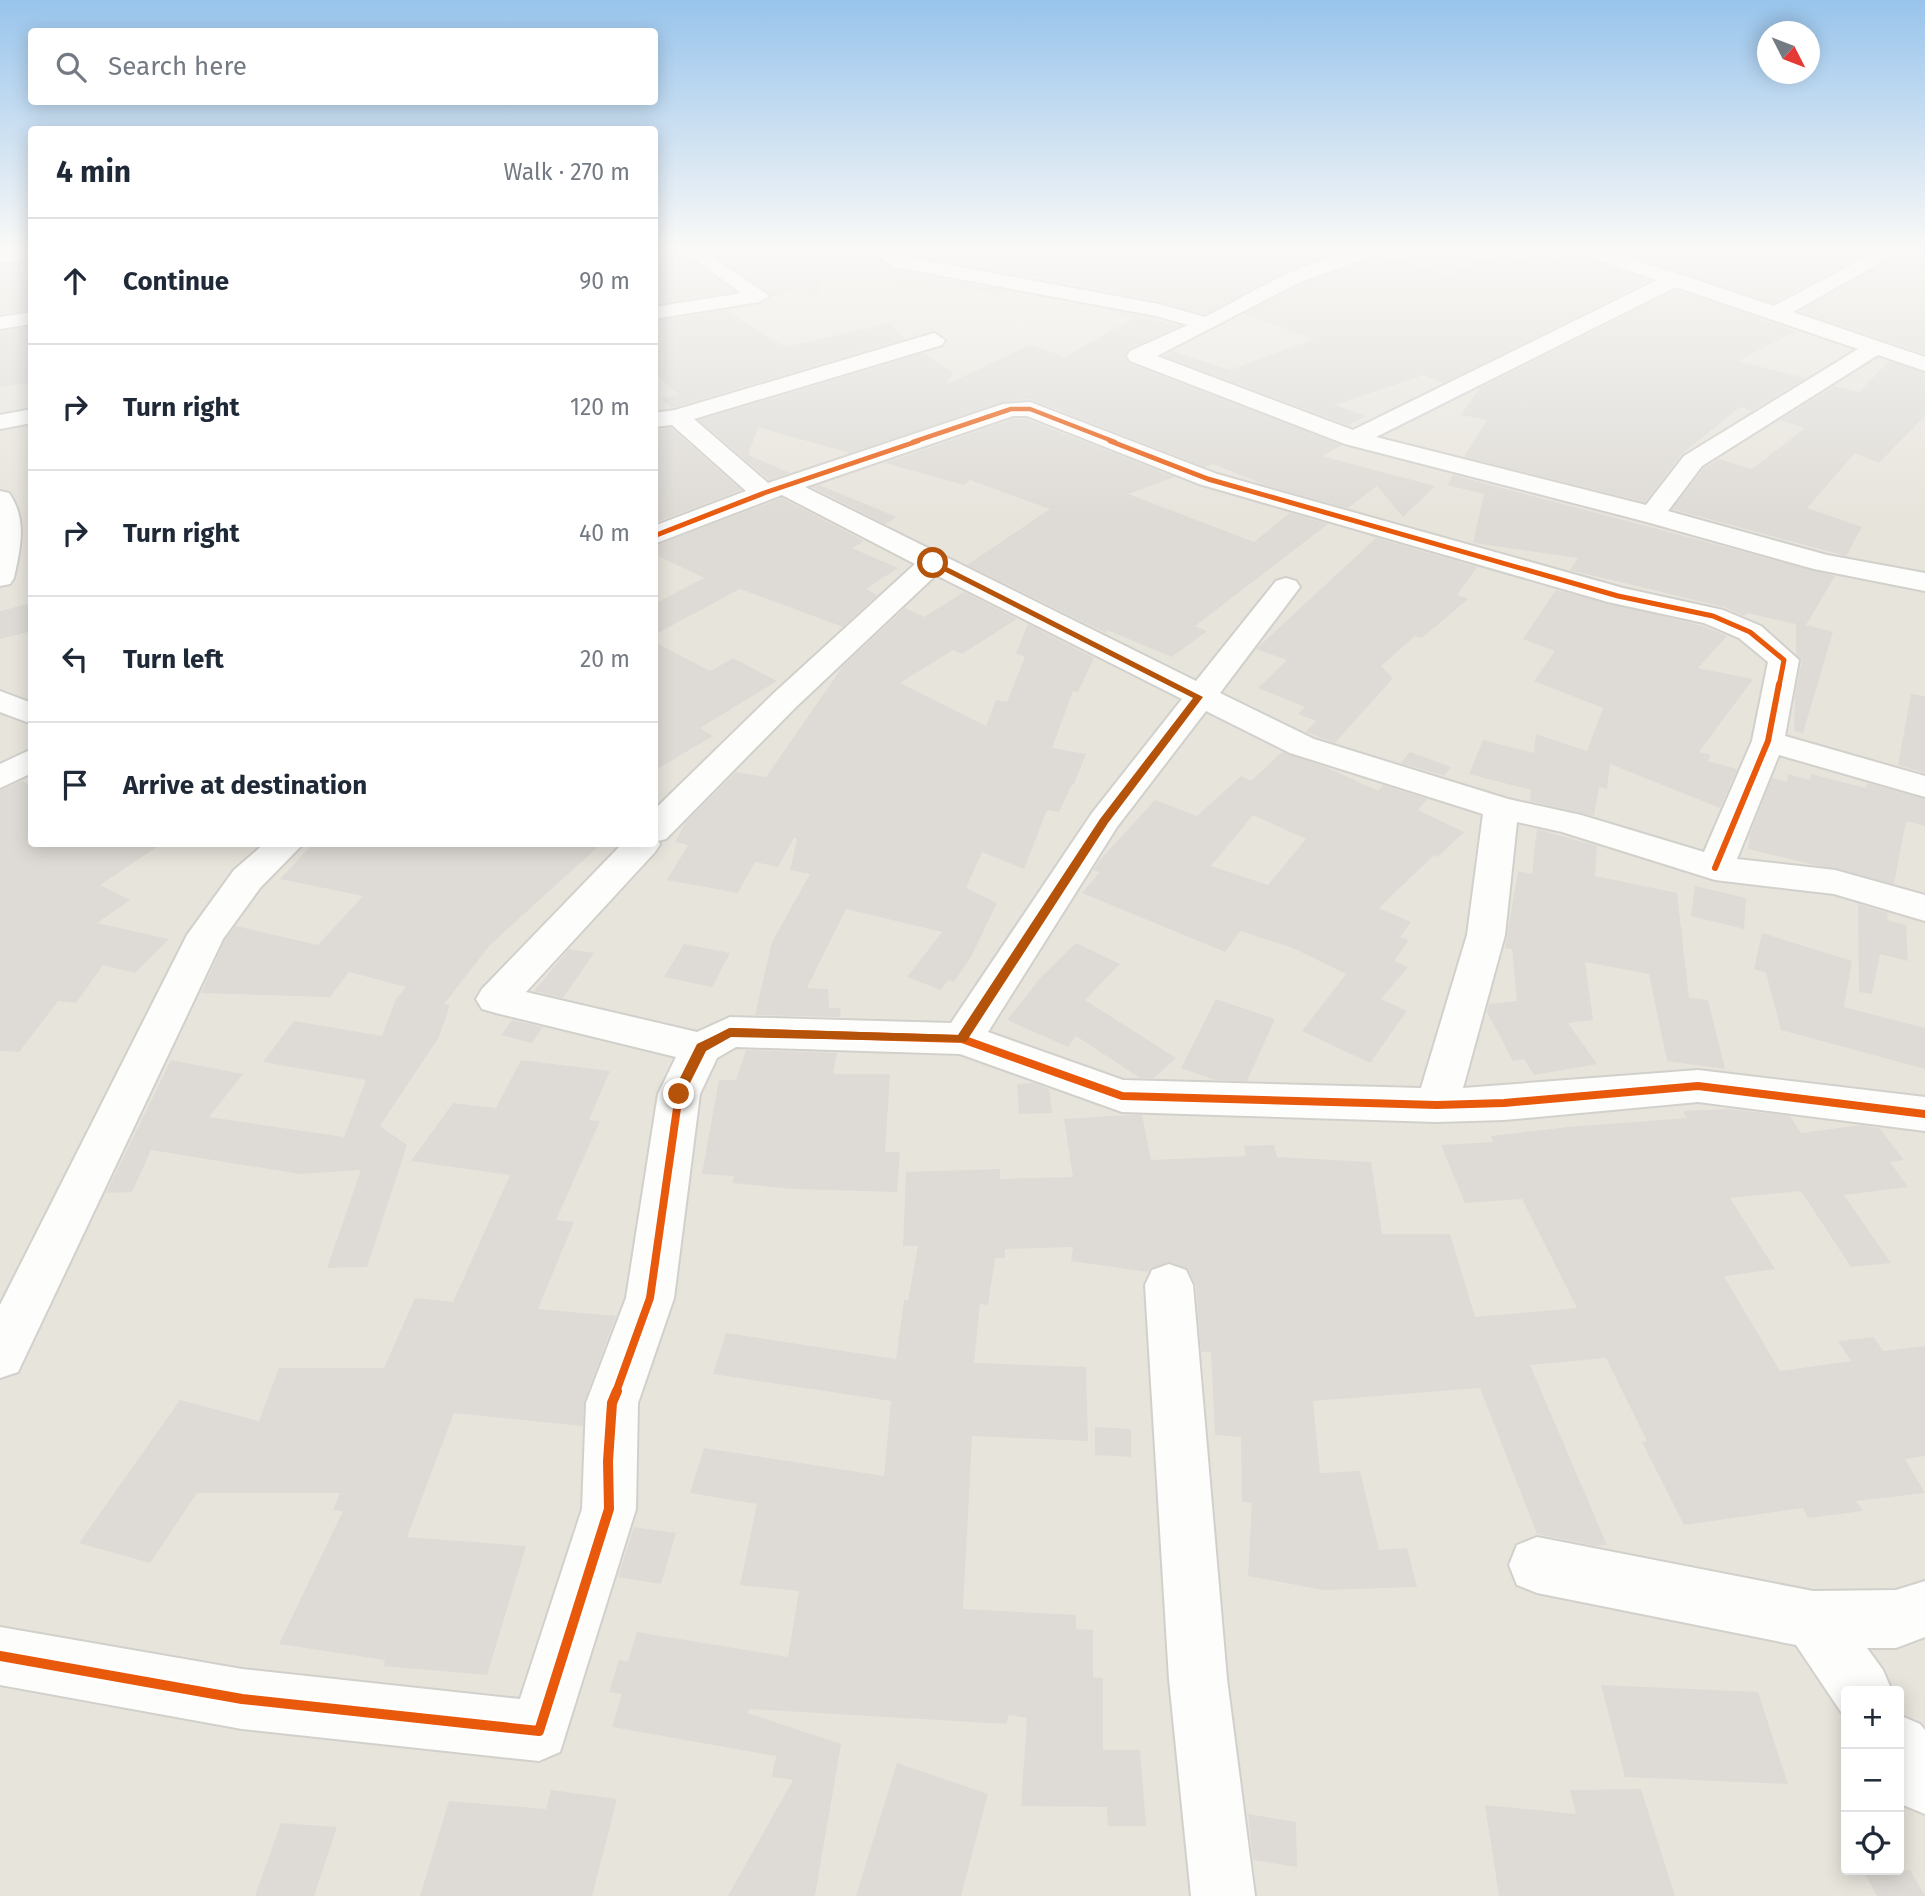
<!DOCTYPE html>
<html lang="en">
<head>
<meta charset="utf-8">
<style>
	:root { --surface:#fff; --page:#f6f6f7; --text:#1f2937; --muted:#747a83; --line:#e0e1e3 }
	body { margin:0; font-family:"Fira Sans",sans-serif; background:var(--page); color:var(--text) }
	.controls { position:absolute; right:21px; bottom:21px; display:grid; overflow:hidden; border-radius:7px; box-shadow:0 4px 18px #0003 }
	.controls button { width:63px; height:63px; display:grid; place-items:center; padding:0; border:0; border-bottom:2px solid var(--line); background:var(--surface); color:var(--text); font:35px sans-serif }
	.compass { position:absolute; left:1757px; top:21px; width:63px; height:63px; border-radius:50%; background:var(--surface); box-shadow:0 4px 18px #0003; rotate:132deg }
	.stop { position:absolute; width:21px; height:21px; margin:-16px; border:5px solid #b45309; border-radius:50%; background:#fff }
	.stop.end { background:#b45309; border-color:#fff; box-shadow:0 2px 7px #0008 }
	.list { margin:0; padding:0; list-style:none }
	h2 { display:flex; justify-content:space-between; align-items:center; height:91px; margin:0; padding:0 28px; font-size:30px }
	h2 small { font-size:23px; font-weight:400; color:var(--muted) }
	.list li { display:grid; grid-template-columns:46px 1fr auto; gap:21px; align-items:center; box-sizing:border-box; height:126px; padding:0 28px; border-top:2px solid var(--line) }
	.list b { display:block; font-size:26px; white-space:nowrap }
	.list em { font-size:23px; font-style:normal; color:var(--muted) }
	.icon { flex:none; width:38px; height:38px; fill:none; stroke:currentColor; stroke-width:2; stroke-linecap:round; stroke-linejoin:round }
	.map { position:relative; flex:none; width:1925px; height:1896px; overflow:hidden }
	.search { position:absolute; background:var(--surface); box-shadow:0 4px 18px #0003; left:28px; top:28px; width:630px; height:77px; display:flex; align-items:center; gap:18px; box-sizing:border-box; padding:0 24px; border-radius:7px; color:var(--muted); font-size:26px }
	.panel { position:absolute; background:var(--surface); box-shadow:0 4px 18px #0003; left:28px; top:126px; width:630px; height:721px; border-radius:7px }
	.map>svg:first-child { display:block }
</style>
</head>
<body>
<div class="map">
<svg width="1925" height="1896" viewBox="0 0 1925 1896">
	<rect width="100%" height="100%" fill="#f4f2ee"/>
	<path fill="#e7e4dc" fill-rule="evenodd" d="M 0,250 L 31,250 L 32,844 L 654,844 L 655,250 L 1925,250 L 1925,1896 L 0,1896 ZM 1846,1691 L 1899,1691 L 1899,1870 L 1846,1870 Z"/>
	<g fill="#dedbd6" fill-rule="evenodd">
		<path d="M 654,250 L 678,250 L 734,291 L 654,304 Z"/>
		<path d="M 708,250 L 864,250 L 895,270 L 1008,291 L 1005,294 L 823,276 L 819,296 L 799,288 L 771,297 Z"/>
		<path d="M 896,250 L 1327,250 L 1335,254 L 1289,270 L 1205,314 L 1159,301 Z"/>
		<path d="M 1616,250 L 1873,250 L 1774,303 Z"/>
		<path d="M 1906,250 L 1925,250 L 1925,354 L 1799,311 Z"/>
		<path d="M 1577,253 L 1650,280 L 1443,383 L 1424,375 L 1335,405 L 1365,416 L 1348,425 L 1163,356 L 1172,351 L 1230,370 L 1314,339 L 1244,314 L 1299,285 L 1359,264 L 1370,266 L 1392,258 L 1446,275 L 1481,259 L 1488,261 L 1500,254 L 1542,265 Z"/>
		<path d="M 18,264 L 24,280 L 32,279 L 32,309 L 0,314 L 0,266 Z"/>
		<path d="M 1676,290 L 1796,331 L 1738,361 L 1806,378 L 1752,411 L 1740,407 L 1682,454 L 1645,502 L 1464,457 L 1487,420 L 1461,415 L 1480,388 Z"/>
		<path d="M 733,309 L 727,311 L 785,347 L 890,323 L 904,339 L 672,408 L 661,399 L 678,394 L 654,373 L 654,322 Z"/>
		<path d="M 1105,309 L 1180,326 L 1129,349 L 1125,357 L 1129,363 L 1342,445 L 1322,456 L 1435,486 L 1403,517 L 1377,486 L 1348,508 L 1268,486 L 1213,464 L 1205,467 L 1030,399 L 1002,402 L 850,453 L 758,427 L 748,455 L 790,473 L 769,480 L 699,420 L 924,353 L 953,373 L 945,385 L 1030,345 L 1065,357 L 1133,318 Z"/>
		<path d="M 32,327 L 32,382 L 0,387 L 0,331 Z"/>
		<path d="M 1889,361 L 1925,373 L 1925,416 L 1879,463 L 1855,453 L 1807,508 L 1862,527 L 1846,556 L 1672,509 L 1704,468 L 1719,459 L 1752,469 L 1805,428 L 1780,420 L 1834,386 L 1859,392 Z"/>
		<path d="M 1013,419 L 1026,419 L 1175,477 L 1128,494 L 1254,542 L 1290,513 L 1328,524 L 1195,626 L 1207,631 L 1172,657 L 1107,630 L 1106,633 L 967,565 L 1050,509 L 970,480 L 964,485 L 885,463 Z"/>
		<path d="M 671,428 L 741,490 L 654,523 L 654,430 Z"/>
		<path d="M 1453,475 L 1835,576 L 1806,625 L 1833,632 L 1803,733 L 1794,731 L 1795,696 L 1802,660 L 1796,654 L 1796,624 L 1747,613 L 1744,616 L 1724,607 L 1570,570 L 1578,558 L 1473,543 L 1484,494 L 1447,485 Z"/>
		<path d="M 819,485 L 897,517 L 885,524 L 812,487 Z"/>
		<path d="M 782,498 L 864,541 L 852,548 L 898,568 L 866,589 L 877,595 L 843,627 L 740,589 L 654,635 L 654,604 L 704,578 L 654,554 L 654,546 Z"/>
		<path d="M 1376,538 L 1477,567 L 1457,595 L 1468,599 L 1422,638 L 1415,636 L 1381,666 L 1393,678 L 1335,743 L 1305,732 L 1316,721 L 1298,714 L 1305,707 L 1258,688 L 1287,660 L 1256,649 Z"/>
		<path d="M 1556,590 L 1703,626 L 1727,636 L 1698,668 L 1753,679 L 1699,752 L 1711,755 L 1708,761 L 1737,769 L 1720,808 L 1610,764 L 1607,789 L 1599,787 L 1594,816 L 1530,801 L 1531,790 L 1469,774 L 1483,740 L 1534,753 L 1536,734 L 1587,751 L 1603,708 L 1534,681 L 1555,651 L 1523,639 Z"/>
		<path d="M 964,592 L 1017,619 L 962,654 L 953,650 L 900,683 L 986,726 L 996,700 L 1007,702 L 1025,657 L 1016,653 L 1028,624 L 1094,658 L 1078,692 L 1073,691 L 1052,748 L 1086,754 L 1074,784 L 1072,784 L 1059,812 L 1047,810 L 1024,869 L 982,852 L 966,888 L 997,903 L 971,957 L 954,982 L 948,980 L 941,990 L 907,977 L 942,932 L 846,909 L 807,988 L 828,989 L 829,1008 L 841,1008 L 840,1017 L 755,1015 L 772,942 L 810,874 L 790,870 L 797,839 L 794,838 L 778,867 L 755,862 L 738,893 L 667,880 L 688,845 L 675,842 L 686,822 L 736,772 L 766,777 L 843,666 L 905,608 L 924,617 Z"/>
		<path d="M 32,603 L 32,631 L 0,639 L 0,611 Z"/>
		<path d="M 654,642 L 710,671 L 733,658 L 777,681 L 700,728 L 713,736 L 654,771 Z"/>
		<path d="M 1911,694 L 1925,696 L 1925,773 L 1898,765 Z"/>
		<path d="M 1282,752 L 1326,767 L 1378,791 L 1383,785 L 1427,799 L 1418,810 L 1464,832 L 1438,857 L 1434,855 L 1379,908 L 1411,922 L 1400,937 L 1409,940 L 1394,961 L 1408,967 L 1381,999 L 1407,1011 L 1370,1063 L 1302,1031 L 1346,974 L 1293,948 L 1240,931 L 1225,952 L 1082,893 L 1100,872 L 1093,870 L 1099,861 L 1155,800 L 1197,816 L 1241,776 L 1251,781 ZM 1253,815 L 1306,839 L 1268,885 L 1211,866 Z"/>
		<path d="M 1410,752 L 1451,767 L 1444,776 L 1401,763 Z"/>
		<path d="M 1788,774 L 1810,780 L 1811,774 L 1866,788 L 1867,783 L 1925,799 L 1925,826 L 1906,821 L 1894,884 L 1748,849 L 1750,834 L 1772,778 L 1787,782 Z"/>
		<path d="M 22,781 L 32,786 L 32,844 L 161,844 L 100,885 L 130,900 L 97,923 L 169,939 L 135,973 L 103,965 L 76,1003 L 58,1001 L 19,1052 L 0,1051 L 0,790 Z"/>
		<path d="M 1537,829 L 1597,846 L 1595,876 L 1677,893 L 1689,998 L 1708,1000 L 1725,1069 L 1667,1061 L 1649,974 L 1585,962 L 1593,1020 L 1568,1023 L 1597,1064 L 1534,1075 L 1524,1059 L 1513,1061 L 1487,1012 L 1489,1004 L 1517,1001 L 1512,949 L 1505,948 L 1518,871 L 1532,874 Z"/>
		<path d="M 313,844 L 601,844 L 490,945 L 444,1004 L 450,1005 L 439,1037 L 380,1126 L 407,1145 L 367,1267 L 327,1268 L 361,1170 L 300,1174 L 151,1150 L 132,1192 L 106,1193 L 171,1060 L 243,1074 L 209,1117 L 344,1137 L 366,1080 L 263,1062 L 294,1021 L 382,1036 L 396,999 L 406,987 L 349,972 L 330,997 L 201,993 L 225,940 L 236,926 L 318,945 L 363,896 L 280,879 Z"/>
		<path d="M 1695,886 L 1746,898 L 1744,929 L 1691,916 Z"/>
		<path d="M 1858,904 L 1888,913 L 1887,920 L 1906,925 L 1908,961 L 1880,954 L 1872,994 L 1859,992 Z"/>
		<path d="M 1762,933 L 1852,961 L 1844,1007 L 1925,1028 L 1925,1069 L 1781,1030 L 1766,973 L 1754,969 Z"/>
		<path d="M 1076,943 L 1120,964 L 1085,1000 L 1176,1058 L 1154,1078 L 1140,1078 L 1076,1036 L 1068,1047 L 1007,1020 L 1042,976 Z"/>
		<path d="M 684,944 L 730,953 L 712,987 L 664,977 Z"/>
		<path d="M 569,949 L 594,953 L 563,998 L 534,991 Z"/>
		<path d="M 1216,999 L 1275,1019 L 1247,1081 L 1215,1080 L 1181,1068 Z"/>
		<path d="M 512,1020 L 543,1027 L 532,1043 L 501,1035 Z"/>
		<path d="M 746,1050 L 837,1053 L 833,1074 L 890,1074 L 885,1152 L 900,1152 L 897,1192 L 794,1189 L 732,1183 L 734,1176 L 702,1174 L 719,1080 L 736,1080 Z"/>
		<path d="M 521,1060 L 610,1071 L 589,1120 L 600,1121 L 556,1220 L 574,1222 L 538,1309 L 616,1316 L 584,1402 L 583,1426 L 454,1413 L 407,1537 L 526,1546 L 487,1675 L 383,1666 L 385,1660 L 279,1644 L 343,1511 L 333,1510 L 340,1493 L 197,1493 L 150,1563 L 79,1543 L 180,1400 L 259,1421 L 279,1368 L 384,1368 L 415,1298 L 453,1302 L 510,1175 L 411,1161 L 453,1103 L 496,1108 Z"/>
		<path d="M 1034,1083 L 1049,1089 L 1052,1113 L 1019,1114 L 1017,1084 Z"/>
		<path d="M 1728,1109 L 1790,1116 L 1801,1133 L 1861,1125 L 1879,1128 L 1904,1160 L 1890,1162 L 1908,1187 L 1844,1195 L 1891,1263 L 1851,1267 L 1801,1191 L 1730,1198 L 1775,1269 L 1726,1276 L 1725,1278 L 1780,1371 L 1851,1361 L 1838,1341 L 1874,1337 L 1883,1351 L 1925,1346 L 1925,1456 L 1905,1459 L 1925,1493 L 1856,1501 L 1863,1511 L 1808,1518 L 1803,1508 L 1684,1525 L 1642,1442 L 1647,1441 L 1606,1358 L 1530,1365 L 1607,1545 L 1596,1546 L 1537,1534 L 1480,1388 L 1313,1401 L 1320,1473 L 1360,1471 L 1379,1550 L 1407,1548 L 1417,1587 L 1324,1590 L 1248,1576 L 1252,1503 L 1242,1502 L 1241,1437 L 1215,1435 L 1211,1352 L 1201,1352 L 1196,1285 L 1188,1269 L 1170,1262 L 1151,1268 L 1148,1272 L 1071,1261 L 1073,1247 L 1005,1249 L 1005,1258 L 995,1258 L 988,1305 L 980,1304 L 974,1363 L 1086,1367 L 1088,1441 L 972,1436 L 963,1609 L 1076,1615 L 1076,1629 L 1093,1630 L 1093,1677 L 1103,1678 L 1103,1750 L 1140,1750 L 1146,1826 L 1108,1826 L 1107,1807 L 1021,1806 L 1027,1718 L 1009,1715 L 1006,1724 L 749,1709 L 748,1713 L 841,1744 L 815,1896 L 728,1896 L 793,1780 L 772,1777 L 776,1756 L 612,1727 L 622,1694 L 609,1692 L 619,1660 L 628,1661 L 637,1632 L 788,1657 L 799,1591 L 740,1585 L 757,1504 L 690,1493 L 704,1448 L 884,1476 L 891,1401 L 713,1374 L 726,1333 L 896,1359 L 904,1300 L 908,1301 L 918,1246 L 903,1246 L 906,1172 L 1000,1169 L 1000,1179 L 1073,1177 L 1064,1119 L 1127,1115 L 1142,1115 L 1151,1160 L 1246,1156 L 1244,1146 L 1274,1145 L 1277,1157 L 1371,1162 L 1382,1234 L 1450,1234 L 1475,1317 L 1577,1308 L 1522,1199 L 1465,1203 L 1441,1145 L 1493,1142 L 1491,1136 L 1568,1127 L 1687,1118 L 1683,1111 Z"/>
		<path d="M 1095,1427 L 1131,1429 L 1131,1457 L 1095,1455 Z"/>
		<path d="M 634,1527 L 676,1533 L 661,1584 L 618,1577 Z"/>
		<path d="M 1601,1685 L 1758,1692 L 1788,1784 L 1625,1777 Z"/>
		<path d="M 897,1763 L 988,1794 L 961,1896 L 856,1896 Z"/>
		<path d="M 1641,1789 L 1675,1896 L 1499,1896 L 1485,1805 L 1576,1814 L 1570,1790 Z"/>
		<path d="M 551,1790 L 617,1799 L 592,1896 L 420,1896 L 449,1801 L 546,1809 Z"/>
		<path d="M 1248,1814 L 1296,1822 L 1297,1867 L 1253,1860 Z"/>
		<path d="M 281,1823 L 337,1827 L 314,1896 L 255,1896 Z"/>
		<path d="M 1863,1870 L 1910,1870 L 1925,1896 L 1877,1896 Z"/>
	</g>
	<g fill="none" stroke-linecap="round" stroke-linejoin="round">
		<g stroke="#d2d0cb" stroke-width="4">
			<g id="minor">
				<path d="M 32,250 L 32,260 L 0,263 L 0,251 Z"/>
				<path d="M 681,250 L 703,250 L 769,296 L 759,302 L 654,319 L 654,307 L 741,293 Z"/>
				<path d="M 867,250 L 890,250 L 901,256 L 1159,304 L 1205,317 C 1260,288 1318,250 1381,250 L 1379,254 L 1298,283 L 1157,356 L 1353,430 L 1657,280 L 1580,254 L 1578,250 L 1607,250 L 1774,306 L 1879,250 L 1903,250 L 1793,312 L 1925,357 L 1925,371 L 1878,355 L 1702,466 L 1668,511 L 1827,555 L 1925,573 L 1925,591 L 1814,569 L 1643,521 L 1345,444 L 1130,361 L 1127,356 L 1130,351 L 1188,325 L 1156,316 L 895,267 ZM 1676,287 L 1858,349 L 1684,456 L 1646,505 L 1376,437 Z"/>
				<path d="M 32,312 L 32,324 L 0,329 L 0,317 Z"/>
				<path d="M 934,333 L 945,340 L 942,345 L 694,419 L 768,483 L 1003,404 L 1030,402 L 1217,474 L 1623,588 L 1723,610 L 1761,626 L 1799,660 L 1785,736 L 1925,776 L 1925,797 L 1779,755 L 1737,859 L 1835,870 L 1925,895 L 1925,921 L 1834,894 L 1715,880 L 1562,832 L 1517,822 L 1505,935 L 1463,1088 L 1698,1070 L 1925,1097 L 1925,1131 L 1698,1102 L 1504,1120 L 1437,1122 L 1122,1112 L 960,1054 L 736,1047 L 717,1058 L 700,1094 L 674,1298 L 638,1403 L 636,1509 L 560,1752 L 539,1761 L 242,1729 L 0,1685 L 0,1627 L 242,1669 L 520,1699 L 582,1509 L 586,1403 L 626,1298 L 658,1094 L 676,1057 L 496,1013 L 482,1009 L 476,999 L 482,989 L 622,844 L 654,844 L 654,810 L 774,693 L 915,564 L 782,495 L 654,544 L 654,526 L 746,491 L 672,425 L 654,427 L 654,413 L 675,410 ZM 1013,416 L 1027,416 L 1199,484 L 1608,602 L 1704,623 L 1739,638 L 1768,662 L 1752,741 L 1704,852 L 1581,815 L 1508,799 L 1314,739 L 1220,693 L 1300,587 L 1296,581 L 1286,578 L 1276,581 L 1196,681 L 805,487 ZM 936,575 L 1182,699 L 1092,813 L 951,1023 L 730,1017 L 697,1032 L 526,992 L 655,852 L 660,844 L 658,841 L 666,839 L 796,707 ZM 1206,711 L 1290,753 L 1483,814 L 1467,935 L 1421,1088 L 1123,1080 L 988,1032 L 1117,827 Z"/>
				<path d="M 32,409 L 32,423 L 0,429 L 0,415 Z"/>
				<path d="M 0,491 L 9,493 C 28,520 20,549 14,578 L 10,584 L 0,586 Z"/>
				<path d="M 0,691 L 32,703 L 32,724 L 0,712 Z"/>
				<path d="M 32,749 L 32,773 L 0,788 L 0,764 Z"/>
				<path d="M 264,844 L 303,844 L 260,888 L 223,939 L 18,1372 L 0,1378 L 0,1305 L 187,935 L 234,870 Z"/>
				<path d="M 1169,1264 L 1186,1270 L 1193,1285 L 1227,1679 L 1255,1896 L 1191,1896 L 1169,1679 L 1145,1285 L 1152,1270 Z"/>
				<path d="M 1537,1537 L 1813,1591 L 1896,1590 L 1925,1581 L 1925,1637 L 1896,1648 L 1867,1648 L 1883,1670 L 1892,1691 L 1846,1691 L 1846,1714 L 1841,1712 L 1796,1645 L 1537,1593 L 1517,1585 L 1509,1565 L 1517,1545 Z"/>
				<path d="M 1899,1715 L 1920,1724 L 1925,1730 L 1925,1814 L 1903,1805 L 1899,1798 Z"/>
			</g>
		</g>
		<use href="#minor" fill="#fdfdfc" fill-rule="evenodd"/>
		<g stroke="#fff" stroke-width="7">
			<path id="cycleway-far4" d="M 913,442 L 1011,409 L 1030,409 L 1115,442"/>
		</g>
		<g stroke="#fff" stroke-width="9">
			<g id="cycleway-far3">
				<path d="M 1110,441 L 1208,479 L 1618,596 L 1713,616 L 1750,632 L 1784,660 L 1779,686"/>
				<path d="M 654,536 L 764,493 L 918,441"/>
			</g>
		</g>
		<g stroke="#fff" stroke-width="10">
			<path id="cycleway-far2" d="M 1715,868 L 1768,741 L 1779,684"/>
		</g>
		<g stroke="#fff" stroke-width="12">
			<path id="cycleway-far1" d="M 616,1392 L 650,1298 L 679,1094 L 701,1048 L 730,1032 L 962,1039 L 1122,1096 L 1437,1105 L 1504,1103 L 1698,1086 L 1925,1114"/>
		</g>
		<g stroke="#fff" stroke-width="15">
			<path id="cycleway" d="M 0,1656 L 242,1699 L 539,1731 L 609,1509 L 608,1461 L 612,1403 L 617,1391"/>
		</g>
		<use href="#cycleway-far4" stroke="#e8590c" stroke-width="4.5"/>
		<use href="#cycleway-far3" stroke="#e8590c" stroke-width="5"/>
		<use href="#cycleway-far2" stroke="#e8590c" stroke-width="6"/>
		<use href="#cycleway-far1" stroke="#e8590c" stroke-width="8"/>
		<use href="#cycleway" stroke="#e8590c" stroke-width="10"/>
	</g>
	<linearGradient id="sky" x2="0" y2="1"><stop stop-color="#98c4ec"/><stop offset="0.48" stop-color="#faf9f7"/><stop offset="1" stop-color="#faf9f7" stop-opacity="0"/></linearGradient>
	<rect width="1925" height="516" fill="url(#sky)"/>
	<path fill="#b45309" d="M 930,561 L 935,561 L 1203,697 L 1108,823 L 966,1042 L 731,1037 L 706,1051 L 683,1097 L 674,1097 L 672,1094 L 697,1044 L 730,1028 L 958,1035 L 1100,819 L 1193,698 L 930,564 Z"/>
</svg>
<div class="controls">
<button>+</button>
<button>−</button>
<button><svg class="icon" aria-label="locate" viewBox="0 0 24 24"><circle cx="12" cy="12" r="6"/><path d="M12 2v4M12 18v4M2 12h4M18 12h4"/></svg></button>
</div>
<svg class="compass" viewBox="-18 -18 36 36"><path d="M0-13l5 13h-10z" fill="#e53935"/><path d="M0 13l5-13h-10z" fill="#747a83"/></svg>
<div class="stop" style="left:933px;top:563px"></div>
<div class="stop end" style="left:679px;top:1094px"></div>
<div class="search"><svg class="icon" aria-label="search" viewBox="0 0 24 24"><circle cx="10" cy="10" r="6"/><path d="M15 15l6 6"/></svg>Search here</div>
<section class="panel">
<h2>4 min<small>Walk · 270 m</small></h2>
<ul class="list">
<li><svg class="icon" aria-label="ahead" viewBox="0 0 24 24"><path d="M12 20V5M6 11l6-6 6 6"/></svg><div><b>Continue</b></div><em>90 m</em></li>
<li><svg class="icon" aria-label="right" viewBox="0 0 24 24"><path d="M7 20v-9h11M14 6l5 5-5 5"/></svg><div><b>Turn right</b></div><em>120 m</em></li>
<li><svg class="icon" aria-label="right" viewBox="0 0 24 24"><path d="M7 20v-9h11M14 6l5 5-5 5"/></svg><div><b>Turn right</b></div><em>40 m</em></li>
<li><svg class="icon" aria-label="left" viewBox="0 0 24 24"><path d="M17 20v-9H6M10 6l-5 5 5 5"/></svg><div><b>Turn left</b></div><em>20 m</em></li>
<li><svg class="icon" aria-label="arrive" viewBox="0 0 24 24"><path d="M6 21V4h12l-3 4 3 4H6"/></svg><div><b>Arrive at destination</b></div></li>
</ul>
</section>
</div>
</body>
</html>
